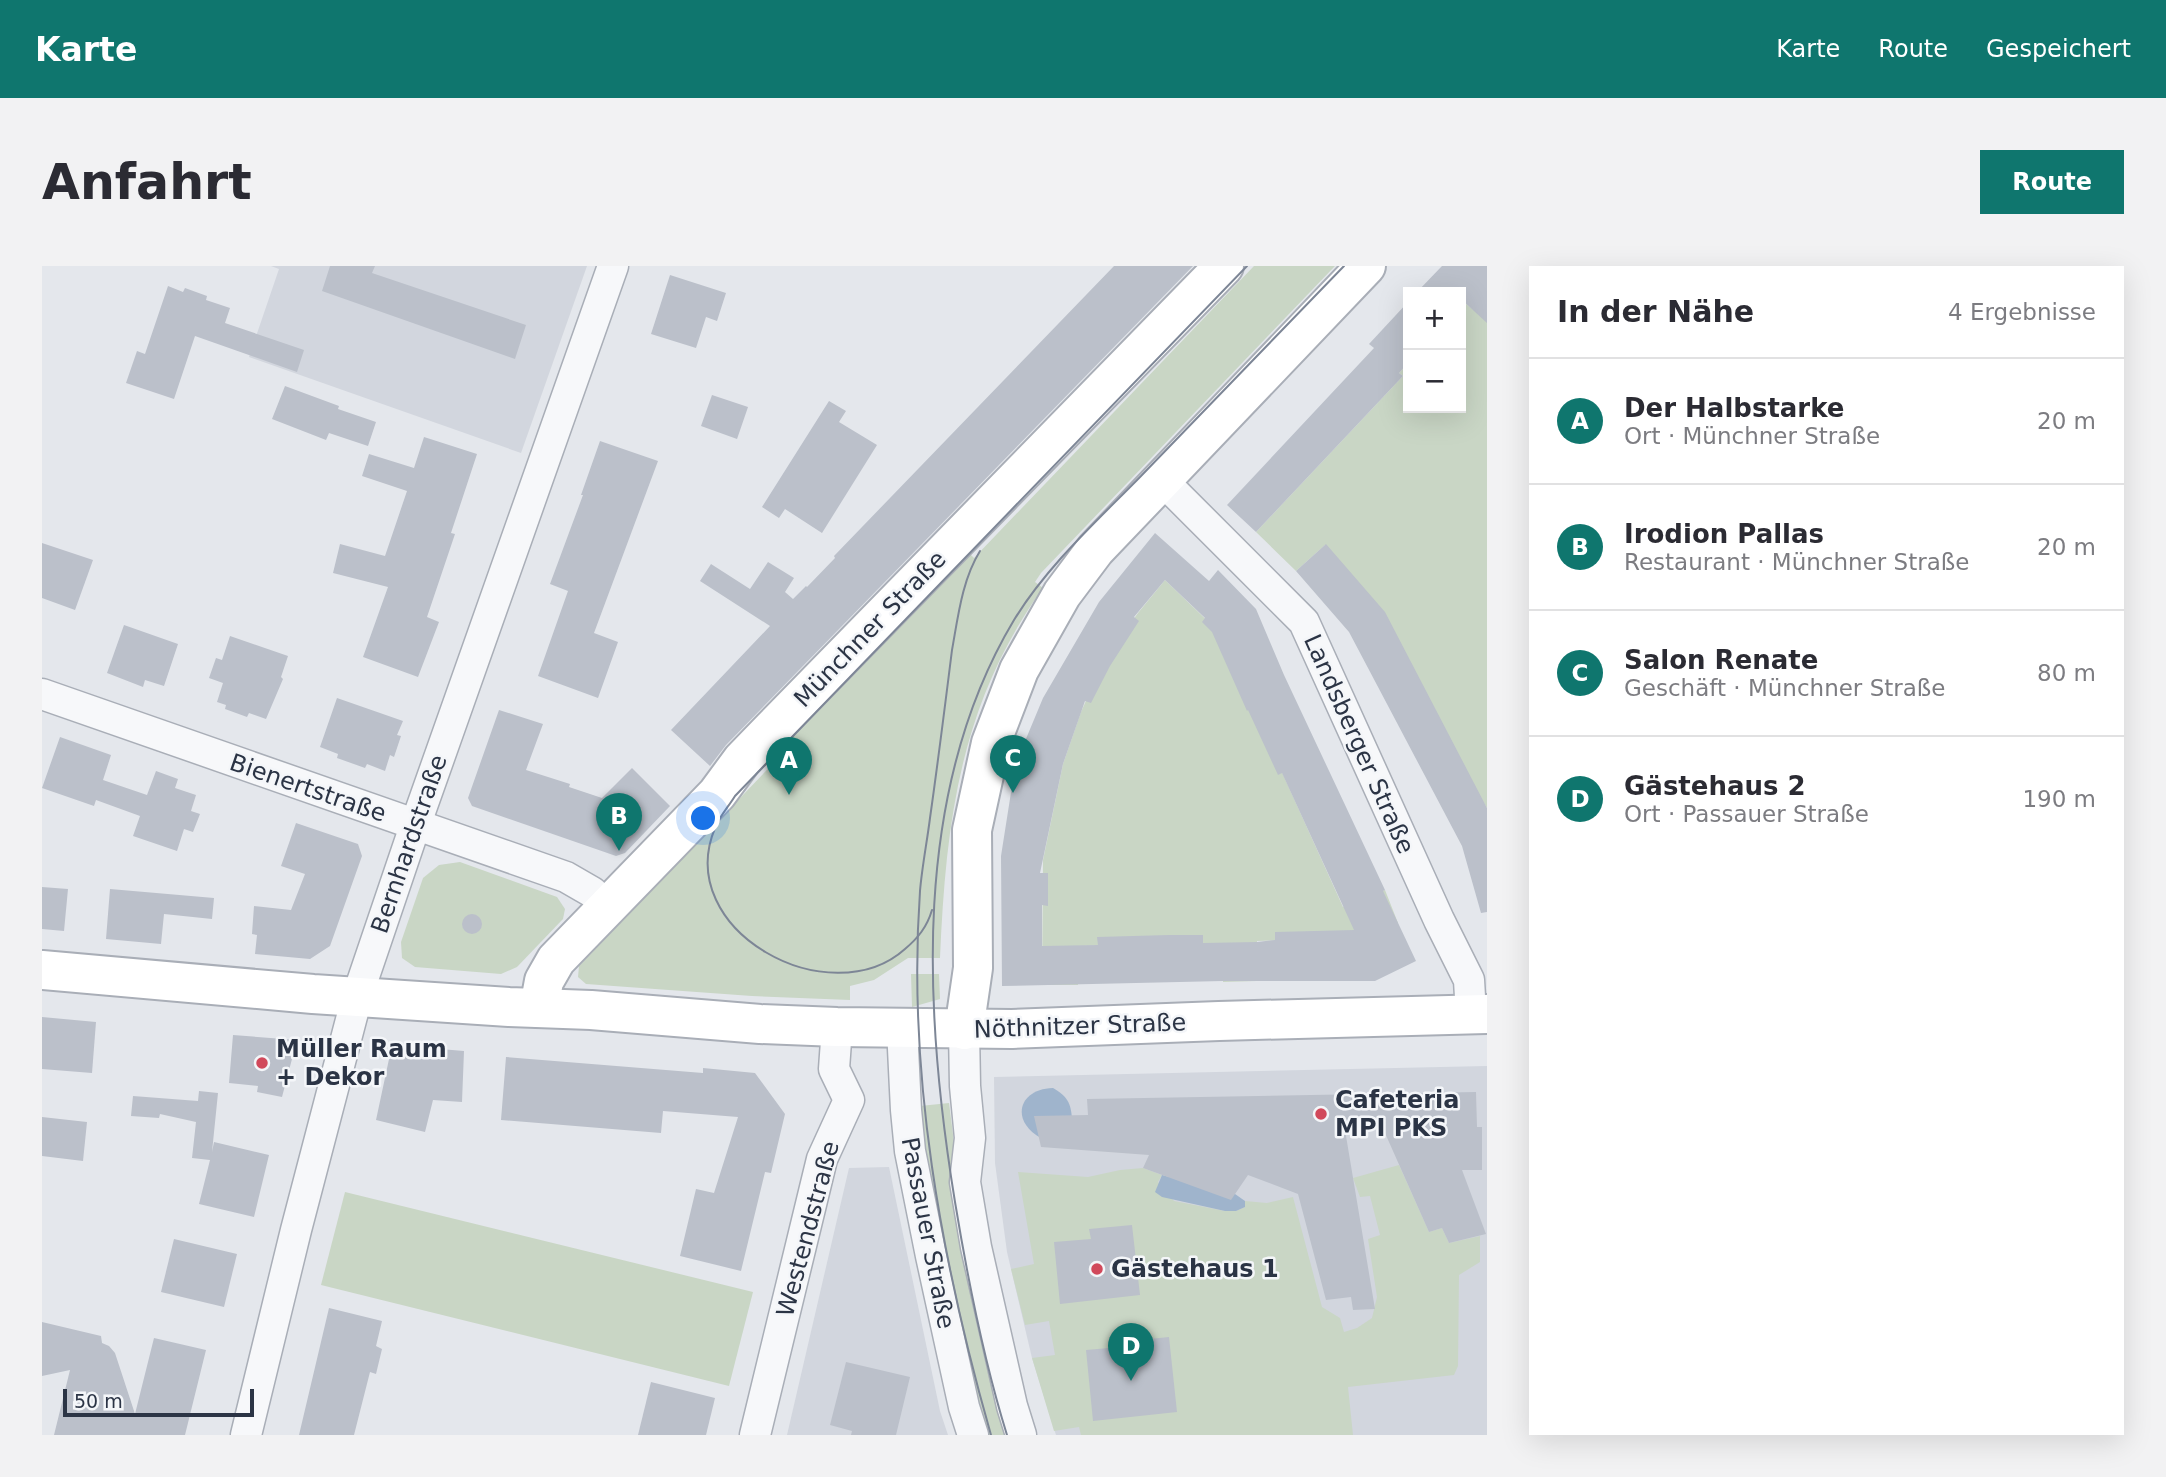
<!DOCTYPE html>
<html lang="de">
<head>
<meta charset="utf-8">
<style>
	:root { --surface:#fff; --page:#f2f2f3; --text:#2b2b33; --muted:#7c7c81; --line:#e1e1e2; --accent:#0f766e }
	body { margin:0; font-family:"DejaVu Sans",sans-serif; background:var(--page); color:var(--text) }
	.controls { position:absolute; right:21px; top:21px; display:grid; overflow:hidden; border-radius:0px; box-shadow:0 7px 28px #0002 }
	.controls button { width:63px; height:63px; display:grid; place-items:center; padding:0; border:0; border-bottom:2px solid var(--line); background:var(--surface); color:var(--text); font:35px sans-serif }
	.scale { position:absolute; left:21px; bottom:18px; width:191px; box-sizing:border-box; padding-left:7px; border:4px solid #2b3445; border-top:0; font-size:19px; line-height:24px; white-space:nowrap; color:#2b3445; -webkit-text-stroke:5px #f4f6f9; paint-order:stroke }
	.you { position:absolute; left:662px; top:553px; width:24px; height:24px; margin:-18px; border:5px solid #fff; border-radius:50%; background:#1a73e8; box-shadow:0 0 0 10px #1a73e833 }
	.badge { display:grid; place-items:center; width:46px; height:46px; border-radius:50%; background:var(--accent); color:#fff; font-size:23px; font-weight:700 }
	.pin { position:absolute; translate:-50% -58px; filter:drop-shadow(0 2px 4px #0008) }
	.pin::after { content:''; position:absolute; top:37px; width:24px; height:21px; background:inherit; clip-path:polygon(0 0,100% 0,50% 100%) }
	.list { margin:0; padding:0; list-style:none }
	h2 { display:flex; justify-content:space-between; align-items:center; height:91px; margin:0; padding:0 28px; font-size:30px }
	h2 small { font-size:23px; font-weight:400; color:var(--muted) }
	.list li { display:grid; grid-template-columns:46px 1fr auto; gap:21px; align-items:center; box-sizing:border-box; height:126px; padding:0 28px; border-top:2px solid var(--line) }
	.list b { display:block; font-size:26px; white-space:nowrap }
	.list p { margin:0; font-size:23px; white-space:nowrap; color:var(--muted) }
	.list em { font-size:23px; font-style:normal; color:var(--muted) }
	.map { position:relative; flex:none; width:1445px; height:1169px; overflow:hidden; border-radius:0px }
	header { display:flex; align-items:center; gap:42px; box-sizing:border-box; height:98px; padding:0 35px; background:var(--accent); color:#fff }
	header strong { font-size:33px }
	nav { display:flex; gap:38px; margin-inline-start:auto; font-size:24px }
	.intro { display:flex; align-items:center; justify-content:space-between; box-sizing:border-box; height:168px; padding:0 42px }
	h1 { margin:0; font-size:49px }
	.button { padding:18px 32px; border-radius:0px; background:var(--accent); color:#fff; font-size:24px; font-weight:700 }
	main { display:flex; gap:42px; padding:0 42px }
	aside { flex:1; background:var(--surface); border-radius:0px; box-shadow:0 7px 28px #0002 }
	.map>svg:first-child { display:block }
</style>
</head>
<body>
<header>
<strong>Karte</strong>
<nav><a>Karte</a><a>Route</a><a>Gespeichert</a></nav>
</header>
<div class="intro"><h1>Anfahrt</h1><a class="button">Route</a></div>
<main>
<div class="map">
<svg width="1445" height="1169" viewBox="0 0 1445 1169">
	<rect width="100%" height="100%" fill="#e4e7ec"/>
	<g fill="#d2d6de">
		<path d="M 229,0 L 545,0 L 479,187 L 207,91 L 237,3 Z"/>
		<path d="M 1445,800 L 1445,1169 L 1014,1169 L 990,1092 L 965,986 L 953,897 L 952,811 Z"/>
		<path d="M 847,901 L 898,1145 L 906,1169 L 745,1169 L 807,902 Z"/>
	</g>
	<g fill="#c9d6c5">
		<path d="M 1212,0 L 1293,0 L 999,307 L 993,316 L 1001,322 C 918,437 904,555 898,692 L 866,692 L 832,714 L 808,720 L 808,734 L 710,730 L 544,718 L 536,711 L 537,700 L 742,486 L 735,478 L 924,284 L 932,292 Z"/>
		<path d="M 1423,37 L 1445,55 L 1445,542 L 1283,279 L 1254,305 L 1214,266 L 1361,110 L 1357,107 L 1366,97 L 1366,142 L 1419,142 L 1419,41 Z"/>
		<path d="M 1123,314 L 1176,365 L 1301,641 L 1343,624 L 1356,657 L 1321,672 L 1215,675 L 1215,715 L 1181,716 L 1180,677 L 1035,680 L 1036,719 L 1000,719 L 1001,594 L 1021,498 L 1039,446 L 1062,394 L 1096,347 Z"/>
		<path d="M 418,596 L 515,631 L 523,643 L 521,653 L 475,701 L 459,708 L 373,701 L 360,692 L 359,676 L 381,612 L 397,599 Z"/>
		<path d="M 869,708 L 897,708 L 898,733 L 870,741 Z"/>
		<path d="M 907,837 L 919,931 L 974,1169 L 943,1169 L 887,913 L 878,840 Z"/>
		<path d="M 1357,899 L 1387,966 L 1400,962 L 1407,977 L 1438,970 L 1438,996 L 1417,1009 L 1416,1100 L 1412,1109 L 1306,1121 L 1311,1169 L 1039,1169 L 1037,1161 L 1012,1165 L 990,1092 L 1013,1089 L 1007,1055 L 983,1059 L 969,1003 L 992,998 L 976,906 L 1046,911 L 1078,904 L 1101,902 L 1120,909 L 1116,916 L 1132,935 L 1183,945 L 1194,945 L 1203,941 L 1203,935 L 1225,937 L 1251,931 L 1280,1041 L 1298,1052 L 1302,1066 L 1315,1062 L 1330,1052 L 1335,1031 L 1326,973 L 1338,969 L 1328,930 L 1318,931 L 1311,912 Z"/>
		<path d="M 303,926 L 711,1026 L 687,1120 L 279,1019 Z"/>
	</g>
	<g fill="#9fb4cc">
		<path d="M 1011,822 C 1025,830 1029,837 1030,853 L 999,872 C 968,855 976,823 1011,822 Z"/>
		<path d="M 1120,909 L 1193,928 L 1203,935 L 1203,941 L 1194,945 L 1183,945 L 1120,931 L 1113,926 Z"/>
	</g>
	<g fill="#bbc0ca" fill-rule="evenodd">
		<path d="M 288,0 L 333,0 L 330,7 L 484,59 L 473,93 L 280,25 Z"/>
		<path d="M 1072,0 L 1151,0 L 684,479 L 668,500 L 629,464 L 728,360 L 658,315 L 669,298 L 708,323 L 726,296 L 752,312 L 743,326 L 751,333 L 764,320 L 765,321 L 793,292 L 792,290 Z"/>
		<path d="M 1400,0 L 1445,0 L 1445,57 L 1419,33 L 1419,26 L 1375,26 Z"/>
		<path d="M 628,9 L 684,27 L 675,55 L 664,51 L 654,82 L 609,68 Z"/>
		<path d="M 126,20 L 141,26 L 143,22 L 165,30 L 164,34 L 188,42 L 183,57 L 262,84 L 255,106 L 153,70 L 132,133 L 84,117 L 95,85 L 103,88 Z"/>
		<path d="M 1366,36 L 1366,97 L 1357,107 L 1361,110 L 1214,266 L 1185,239 L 1332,82 L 1327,78 Z"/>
		<path d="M 243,120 L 297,140 L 296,143 L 334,156 L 326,180 L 287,167 L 284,174 L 230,153 Z"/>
		<path d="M 670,129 L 706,141 L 695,173 L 659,160 Z"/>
		<path d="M 787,135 L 804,145 L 797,156 L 835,179 L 780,267 L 743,243 L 737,252 L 720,241 Z"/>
		<path d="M 382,171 L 435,188 L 409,267 L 413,268 L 385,351 L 397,356 L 376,411 L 321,391 L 346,321 L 291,307 L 298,278 L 343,290 L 365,225 L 320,210 L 327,188 L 372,202 Z"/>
		<path d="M 558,175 L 616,195 L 552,367 L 576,376 L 556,432 L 496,410 L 526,325 L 508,318 L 541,229 L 539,229 Z"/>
		<path d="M 1113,267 L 1167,315 L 1176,304 L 1214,343 L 1242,409 L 1343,624 L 1341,625 L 1374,695 L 1333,715 L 1181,715 L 960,720 L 959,590 L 970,520 L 981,480 L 1001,432 L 1057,336 ZM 1123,314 L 1163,352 L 1160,356 L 1170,366 L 1205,445 L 1206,444 L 1236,509 L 1240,507 L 1312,664 L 1233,666 L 1233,674 L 1215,676 L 1161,677 L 1161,669 L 1127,669 L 1055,671 L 1056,679 L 1000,680 L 1000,639 L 1006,640 L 1006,607 L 998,607 L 1021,498 L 1043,435 L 1049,437 L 1068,400 L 1097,355 L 1092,351 Z"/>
		<path d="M 0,277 L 51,294 L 33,344 L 0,332 Z"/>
		<path d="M 1284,278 L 1343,346 L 1445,542 L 1445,646 L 1439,647 L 1420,580 L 1307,366 L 1254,305 Z"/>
		<path d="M 82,359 L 136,378 L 122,420 L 103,414 L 101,421 L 65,407 Z"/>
		<path d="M 188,370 L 246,390 L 239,411 L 241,413 L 224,453 L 207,447 L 205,451 L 183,443 L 184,439 L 175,436 L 181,417 L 167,412 L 174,392 L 180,394 Z"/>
		<path d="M 295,432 L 361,455 L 355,469 L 359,470 L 352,491 L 348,489 L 343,505 L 325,498 L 323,502 L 295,492 L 296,488 L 278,481 Z"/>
		<path d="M 457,444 L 501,458 L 484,504 L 528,518 L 527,521 L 560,532 L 590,502 L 628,540 L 583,587 L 574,590 L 430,540 L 426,532 Z"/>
		<path d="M 18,471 L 69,489 L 61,514 L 105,529 L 114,505 L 136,513 L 133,522 L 154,529 L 149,545 L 158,548 L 151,566 L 142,563 L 135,585 L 91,570 L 98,550 L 54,534 L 52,540 L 0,522 Z"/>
		<path d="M 254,557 L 316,578 L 320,590 L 288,680 L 268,693 L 213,688 L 215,669 L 210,668 L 212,640 L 249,644 L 263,608 L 239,600 Z"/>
		<path d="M 0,621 L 26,623 L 22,665 L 0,663 Z"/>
		<path d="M 68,623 L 172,632 L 170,653 L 122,648 L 119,678 L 64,673 Z"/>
		<circle cx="430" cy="658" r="10"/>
		<path d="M 0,751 L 54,756 L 50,807 L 0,803 Z"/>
		<path d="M 191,769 L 255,774 L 240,831 L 215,826 L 216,820 L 187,817 Z"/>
		<path d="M 350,779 L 422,785 L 420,836 L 391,834 L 383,866 L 334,854 Z"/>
		<path d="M 464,791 L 661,807 L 661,802 L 713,807 L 743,848 L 729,907 L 723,906 L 699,1005 L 638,990 L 654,923 L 672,927 L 696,851 L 621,845 L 619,867 L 459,854 Z"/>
		<path d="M 157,825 L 176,827 L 170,886 L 172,876 L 227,889 L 212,951 L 157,938 L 168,894 L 150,892 L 154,856 L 118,848 L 117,852 L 89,850 L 91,830 L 156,835 Z"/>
		<path d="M 1434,826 L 1435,861 L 1440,861 L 1440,904 L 1420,904 L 1444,968 L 1407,977 L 1400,962 L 1387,966 L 1339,858 L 1303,864 L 1333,1043 L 1311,1044 L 1309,1031 L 1284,1034 L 1256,928 L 1206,909 L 1189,934 L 1101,902 L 1107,889 L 999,881 L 992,850 L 1046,849 L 1045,833 Z"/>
		<path d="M 0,851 L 45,856 L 41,895 L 0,890 Z"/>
		<path d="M 1090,959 L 1098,1029 L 1018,1038 L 1012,976 L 1049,973 L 1047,963 Z"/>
		<path d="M 132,973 L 195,988 L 182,1041 L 119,1026 Z"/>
		<path d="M 287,1042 L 340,1055 L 334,1080 L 340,1083 L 334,1108 L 328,1106 L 312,1169 L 257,1169 Z"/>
		<path d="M 0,1056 L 59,1070 L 60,1077 L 67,1080 L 73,1087 L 93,1148 L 112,1072 L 164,1084 L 143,1169 L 12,1169 L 28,1104 L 0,1110 Z"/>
		<path d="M 1127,1071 L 1135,1146 L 1051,1155 L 1044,1084 L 1078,1081 L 1078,1076 Z"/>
		<path d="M 804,1096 L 868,1111 L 854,1169 L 809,1169 L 810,1165 L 788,1159 Z"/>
		<path d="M 609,1116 L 673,1132 L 664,1169 L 596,1169 Z"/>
	</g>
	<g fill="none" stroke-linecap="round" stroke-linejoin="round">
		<g stroke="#a9aeb7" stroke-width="33">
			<g id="street">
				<path d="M 1119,213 L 1262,356 L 1397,654 L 1427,714 L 1429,748"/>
				<path d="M 0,428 L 524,611 L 550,626 L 566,641"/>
				<path d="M 860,762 L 864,844 L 868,885 L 889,990 L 922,1141 L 931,1169"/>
				<path d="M 922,764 L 923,820 L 928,872 L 923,916 L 934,981 L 970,1140 L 979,1169"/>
				<path d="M 204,1169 L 254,964 L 315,731 L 373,560 L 571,0"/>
				<path d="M 713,1169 L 780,893 L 807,834 L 792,803 L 795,761"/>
			</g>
		</g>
		<g stroke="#a9aeb7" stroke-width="42">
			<g id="secondary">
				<path d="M 0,704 L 271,728 L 467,741 L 549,744 L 718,758 L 795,761 L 970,763 L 1177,755 L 1445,748"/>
				<path d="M 497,742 L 502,715 L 514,694 L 675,528 L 700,494 L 730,463 L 1182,0"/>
				<path d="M 922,764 L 931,702 L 930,564 L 949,477 L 977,404 L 1020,328 L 1053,284 L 1324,0"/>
			</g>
		</g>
		<use href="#street" stroke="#f7f8fa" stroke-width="30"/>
		<use href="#secondary" stroke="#fff" stroke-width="38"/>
		<g stroke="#7d8696" stroke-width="2">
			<path d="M 938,285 C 920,314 916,351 910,384 C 903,440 896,496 888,552 C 885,576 880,601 878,625 C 865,808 899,994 949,1169"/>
			<path d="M 890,644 C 885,661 876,672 863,683 C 788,750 630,665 673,562 C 677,551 687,540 693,530 L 1205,0"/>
			<path d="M 965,1169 C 941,1092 926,1015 913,936 C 882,746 869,526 972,354 C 1005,300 1055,255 1099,210 C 1167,140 1234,70 1302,0"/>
		</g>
	</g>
	<g fill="#d1495b" stroke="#f4f6f9" stroke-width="2.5">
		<circle cx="220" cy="797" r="7"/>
		<circle cx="1279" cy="848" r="7"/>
		<circle cx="1055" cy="1003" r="7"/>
	</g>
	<g text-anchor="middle" stroke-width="5" stroke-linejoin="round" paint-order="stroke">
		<g font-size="24" fill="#2b3445" stroke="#f4f6f9">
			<text transform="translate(828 363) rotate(-46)" y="8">Münchner Straße</text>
			<text transform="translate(1317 478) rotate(66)" y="8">Landsberger Straße</text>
			<text transform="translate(266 522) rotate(19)" y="8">Bienertstraße</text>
			<text transform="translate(367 578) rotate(-71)" y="8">Bernhardstraße</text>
			<text transform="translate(1038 760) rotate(-2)" y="8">Nöthnitzer Straße</text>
			<text transform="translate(766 963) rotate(-75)" y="8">Westendstraße</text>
			<text transform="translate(886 967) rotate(79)" y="8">Passauer Straße</text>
		</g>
		<g font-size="24" font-weight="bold" fill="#2b3445" stroke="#f4f6f9" text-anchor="start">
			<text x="234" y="791">Müller Raum<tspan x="234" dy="28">+ Dekor</tspan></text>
			<text x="1293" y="842">Cafeteria<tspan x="1293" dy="28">MPI PKS</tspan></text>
			<text x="1069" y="1011">Gästehaus 1</text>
		</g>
	</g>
</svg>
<div class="controls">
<button>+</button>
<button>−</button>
</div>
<div class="scale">50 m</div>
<div class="you"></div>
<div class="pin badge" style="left:747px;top:529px">A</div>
<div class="pin badge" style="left:577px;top:585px">B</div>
<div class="pin badge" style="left:971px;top:527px">C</div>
<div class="pin badge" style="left:1089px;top:1115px">D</div>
</div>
<aside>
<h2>In der Nähe<small>4 Ergebnisse</small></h2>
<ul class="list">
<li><span class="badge">A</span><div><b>Der Halbstarke</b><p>Ort · Münchner Straße</p></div><em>20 m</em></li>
<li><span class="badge">B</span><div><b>Irodion Pallas</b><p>Restaurant · Münchner Straße</p></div><em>20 m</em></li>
<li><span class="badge">C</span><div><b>Salon Renate</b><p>Geschäft · Münchner Straße</p></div><em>80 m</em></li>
<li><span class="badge">D</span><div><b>Gästehaus 2</b><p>Ort · Passauer Straße</p></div><em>190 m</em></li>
</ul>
</aside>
</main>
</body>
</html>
